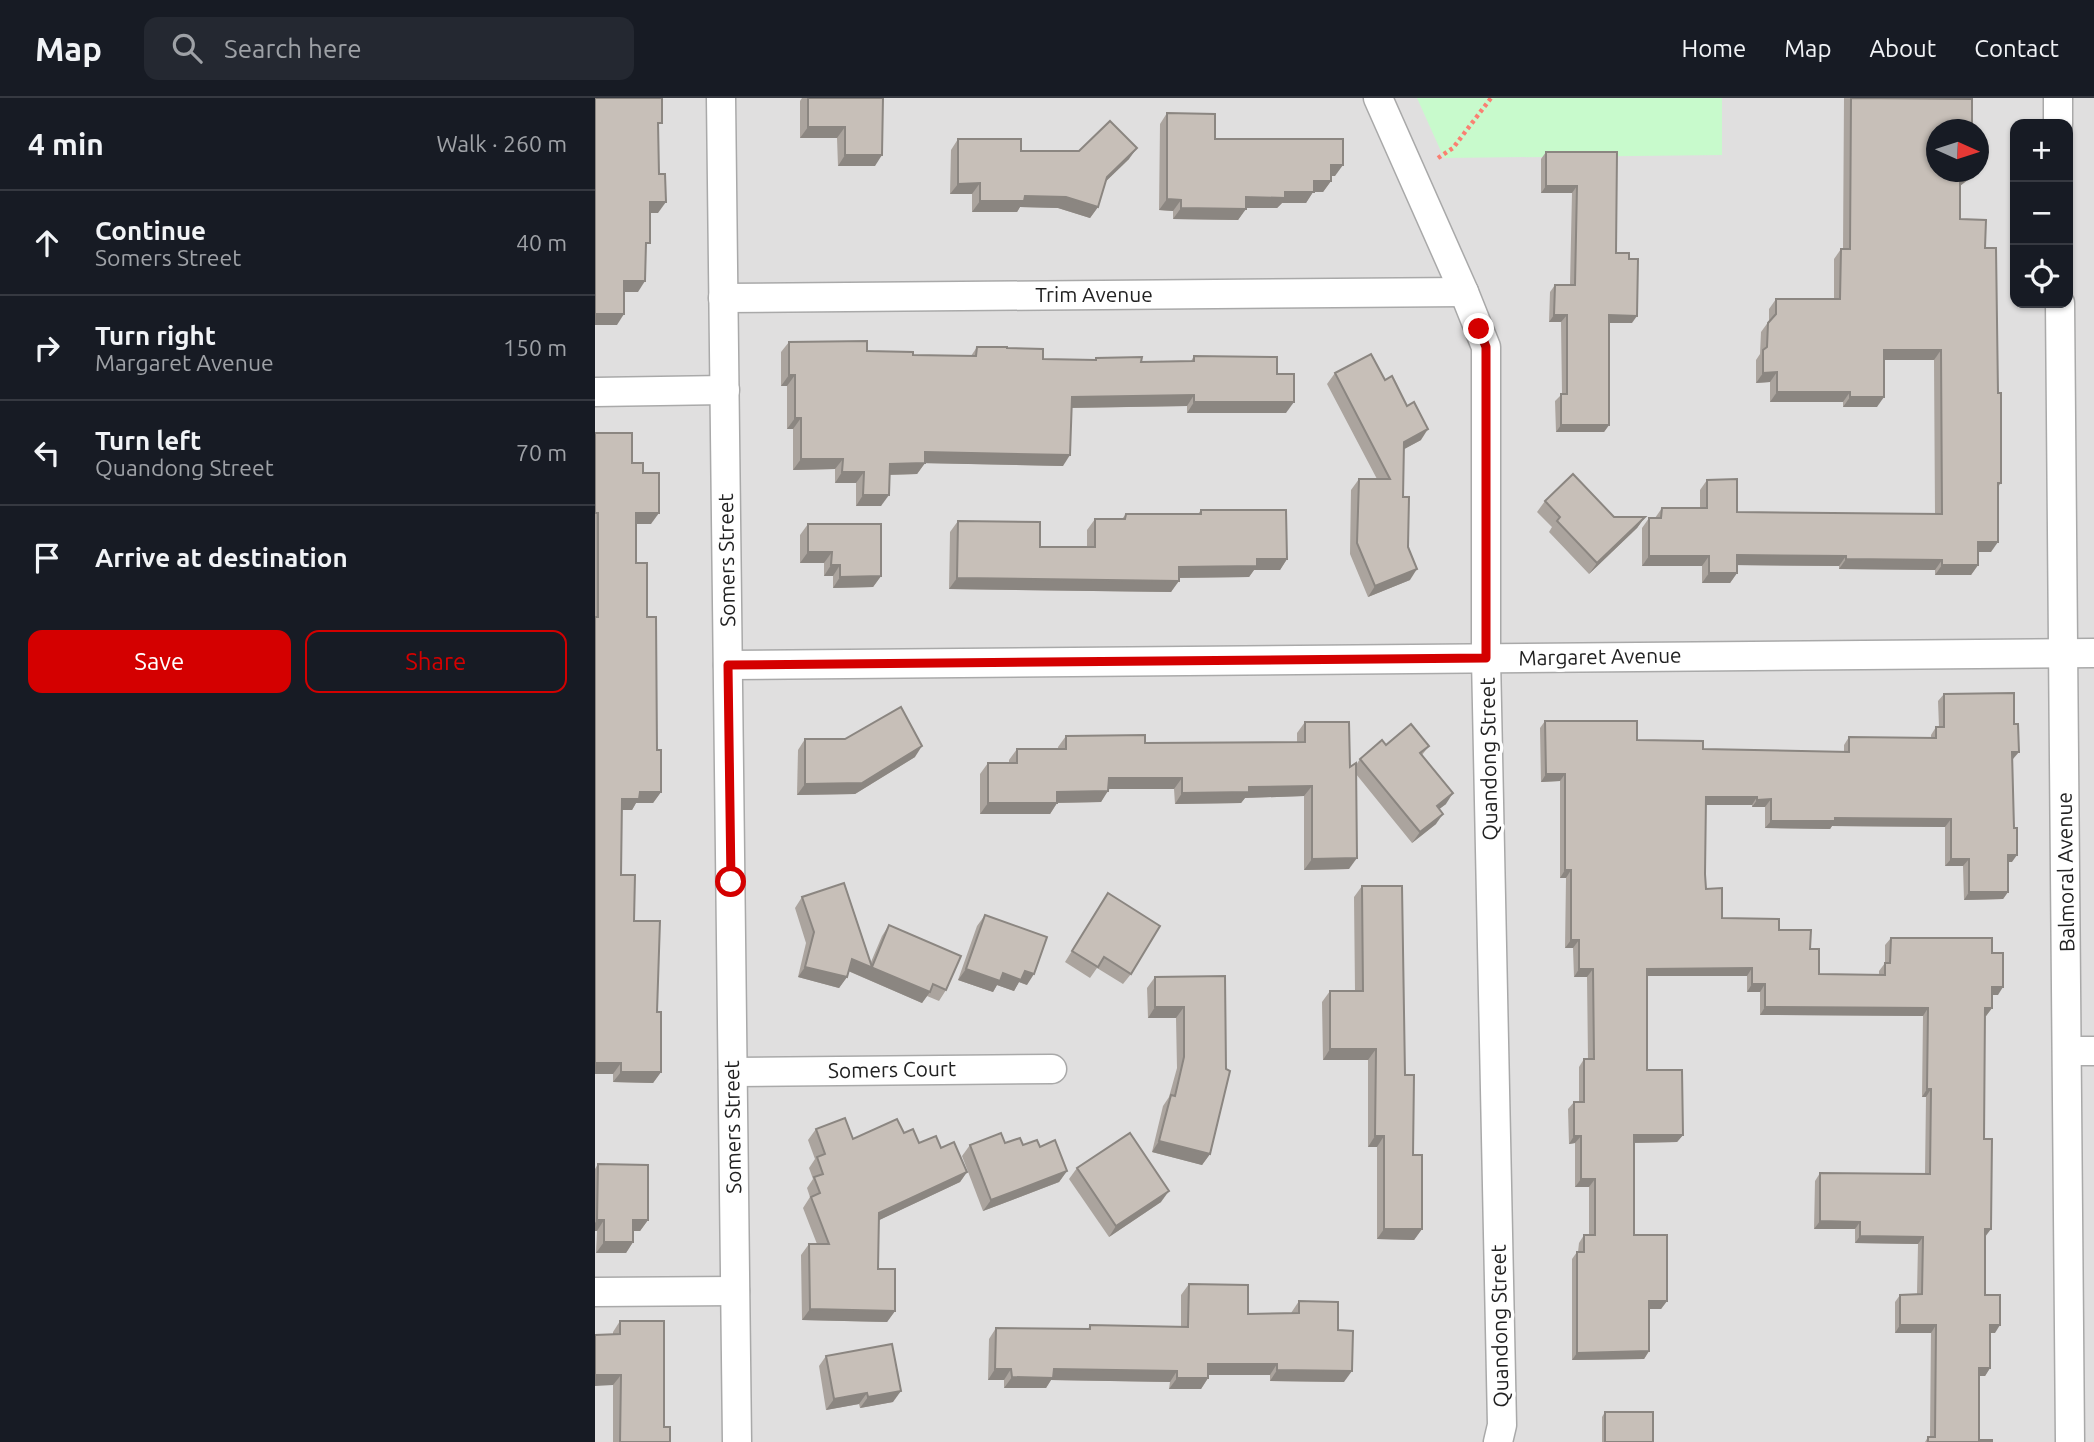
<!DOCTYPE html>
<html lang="en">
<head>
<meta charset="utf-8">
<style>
	:root { --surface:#171b24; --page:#242831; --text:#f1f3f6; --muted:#9ea1a6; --line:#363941; --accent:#d40000 }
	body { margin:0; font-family:Ubuntu,sans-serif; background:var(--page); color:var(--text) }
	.controls { position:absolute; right:21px; top:21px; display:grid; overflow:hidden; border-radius:14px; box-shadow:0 2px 5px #0004 }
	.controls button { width:63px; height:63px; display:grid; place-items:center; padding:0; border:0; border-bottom:2px solid var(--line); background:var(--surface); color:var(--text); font:35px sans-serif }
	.compass { position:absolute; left:1331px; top:21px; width:63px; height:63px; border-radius:50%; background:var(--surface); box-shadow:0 2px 5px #0004; rotate:93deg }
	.stop { position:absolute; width:21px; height:21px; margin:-16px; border:5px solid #d40000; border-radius:50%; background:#fff }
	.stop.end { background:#d40000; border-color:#fff; box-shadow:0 2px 7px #0008 }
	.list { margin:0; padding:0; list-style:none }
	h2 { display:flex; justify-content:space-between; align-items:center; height:91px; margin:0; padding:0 28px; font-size:30px }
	h2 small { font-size:23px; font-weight:400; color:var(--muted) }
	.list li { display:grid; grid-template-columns:46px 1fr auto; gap:21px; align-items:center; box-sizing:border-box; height:105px; padding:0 28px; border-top:2px solid var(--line) }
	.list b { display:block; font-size:26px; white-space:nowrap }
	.list p { margin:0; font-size:23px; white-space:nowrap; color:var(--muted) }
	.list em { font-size:23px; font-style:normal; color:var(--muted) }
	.actions { display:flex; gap:14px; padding:21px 28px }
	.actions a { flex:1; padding:16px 0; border:2px solid var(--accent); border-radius:14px; text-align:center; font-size:24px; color:var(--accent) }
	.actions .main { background:var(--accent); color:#fff }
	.icon { flex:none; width:38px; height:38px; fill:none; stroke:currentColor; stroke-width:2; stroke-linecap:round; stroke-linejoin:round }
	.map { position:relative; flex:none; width:1499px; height:1344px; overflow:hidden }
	header { display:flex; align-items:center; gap:42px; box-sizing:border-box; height:98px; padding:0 35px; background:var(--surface); border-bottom:2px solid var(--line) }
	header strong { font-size:33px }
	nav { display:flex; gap:38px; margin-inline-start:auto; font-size:24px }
	.search { width:490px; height:63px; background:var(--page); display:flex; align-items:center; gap:18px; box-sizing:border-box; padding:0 24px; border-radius:14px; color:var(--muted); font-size:26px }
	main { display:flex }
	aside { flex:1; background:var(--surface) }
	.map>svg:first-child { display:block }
</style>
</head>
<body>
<header>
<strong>Map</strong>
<div class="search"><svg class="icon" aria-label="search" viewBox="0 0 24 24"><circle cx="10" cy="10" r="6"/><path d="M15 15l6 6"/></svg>Search here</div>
<nav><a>Home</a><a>Map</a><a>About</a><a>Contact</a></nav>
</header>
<main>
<aside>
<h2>4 min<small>Walk · 260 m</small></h2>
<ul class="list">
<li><svg class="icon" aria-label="ahead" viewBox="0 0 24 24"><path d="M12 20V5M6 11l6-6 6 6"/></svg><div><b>Continue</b><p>Somers Street</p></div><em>40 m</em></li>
<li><svg class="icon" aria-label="right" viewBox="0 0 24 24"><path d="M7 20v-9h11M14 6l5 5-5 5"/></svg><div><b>Turn right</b><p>Margaret Avenue</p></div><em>150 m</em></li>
<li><svg class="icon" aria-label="left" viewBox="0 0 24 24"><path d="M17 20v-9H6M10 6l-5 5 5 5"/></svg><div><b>Turn left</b><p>Quandong Street</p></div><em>70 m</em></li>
<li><svg class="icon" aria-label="arrive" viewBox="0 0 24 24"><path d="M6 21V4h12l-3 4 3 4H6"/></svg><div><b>Arrive at destination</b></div></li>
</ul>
<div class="actions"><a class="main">Save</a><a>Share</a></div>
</aside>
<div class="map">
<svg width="1499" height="1344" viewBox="0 0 1499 1344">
	<rect width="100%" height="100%" fill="#f2efe9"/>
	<path fill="#e0dfdf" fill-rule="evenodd" d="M 0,0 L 1499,0 L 1499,1344 L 0,1344 ZM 1420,26 L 1473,26 L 1473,205 L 1420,205 ZM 1342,32 L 1384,32 L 1384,74 L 1342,74 Z"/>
	<path fill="#c8facc" d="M 822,0 L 1127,0 L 1127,57 L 849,60 Z"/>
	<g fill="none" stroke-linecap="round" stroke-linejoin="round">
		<g stroke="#a9a9a9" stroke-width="31">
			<g id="minor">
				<path d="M 126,0 L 142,1344"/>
				<path d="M 783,0 L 869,194 L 891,249 L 891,560 L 907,1327 L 903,1344"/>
				<path d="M 1463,0 L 1463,26"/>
				<path d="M 128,200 L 869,194"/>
				<path d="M 1465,205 L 1475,1344"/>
				<path d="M 0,294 L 130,292"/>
				<path d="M 133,567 L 1499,555"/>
				<path d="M 1473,953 L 1499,953"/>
				<path d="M 138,974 L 457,971"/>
				<path d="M 0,1194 L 140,1193"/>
			</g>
		</g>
		<path stroke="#fa8072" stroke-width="4.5" stroke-dasharray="3.5 3.5" stroke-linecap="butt" d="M 843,60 L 858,50 L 896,0"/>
		<use href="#minor" stroke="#fff" stroke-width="28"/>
	</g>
	<g fill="#aba49e">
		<path d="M 207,0 L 288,0 L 280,68 L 243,68 L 242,40 L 205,40 L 205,3 Z"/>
		<path d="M 1249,0 L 1363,0 L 1374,81 L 1365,88 L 1365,121 L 1390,150 L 1403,295 L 1406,385 L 1403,389 L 1396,454 L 1383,454 L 1383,467 L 1376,477 L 1340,477 L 1340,472 L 1244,471 L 1244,468 L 1142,467 L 1142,475 L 1135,485 L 1107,485 L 1107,468 L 1047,468 L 1047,430 L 1054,420 L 1060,420 L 1067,410 L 1105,410 L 1105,392 L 1112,382 L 1142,414 L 1340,416 L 1339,262 L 1289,262 L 1282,309 L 1248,309 L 1248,304 L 1175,304 L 1175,284 L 1161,285 L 1161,262 L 1165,256 L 1166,234 L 1174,223 L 1174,211 L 1181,201 L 1239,201 L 1239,161 L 1246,151 L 1248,151 Z"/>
		<path d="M 572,15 L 620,41 L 740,78 L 736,78 L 736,83 L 728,94 L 718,94 L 711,105 L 687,105 L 682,110 L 651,110 L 643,122 L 578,121 L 578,113 L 564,112 L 565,26 Z"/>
		<path d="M 363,41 L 426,53 L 534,61 L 510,84 L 503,109 L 495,120 L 463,110 L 425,109 L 422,114 L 377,114 L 377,96 L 355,96 L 356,52 Z"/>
		<path d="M 951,54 L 1022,54 L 1021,155 L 1037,225 L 1014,225 L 1014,327 L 1009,334 L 961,334 L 960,303 L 967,296 L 966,224 L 954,224 L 955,194 L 960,187 L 975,187 L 977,95 L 946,95 L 946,61 Z"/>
		<path d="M 194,244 L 318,257 L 376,258 L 382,249 L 412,250 L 448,261 L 499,262 L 501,260 L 546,264 L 596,263 L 599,258 L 682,276 L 691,315 L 592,315 L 592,308 L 476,310 L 468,368 L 330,365 L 322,376 L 294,377 L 286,408 L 261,408 L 261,385 L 240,385 L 240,371 L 198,372 L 198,331 L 192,331 L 192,288 L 186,288 L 186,254 Z"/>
		<path d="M 740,275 L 790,282 L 826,342 L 809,351 L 808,399 L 813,449 L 815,482 L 773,499 L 755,456 L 756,392 L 764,381 L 782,381 L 732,286 Z"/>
		<path d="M 0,335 L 48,375 L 56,426 L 41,426 L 41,465 L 52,519 L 62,652 L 66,694 L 58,705 L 41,705 L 37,712 L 27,712 L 26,777 L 62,914 L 66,974 L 58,985 L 18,984 L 18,976 L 0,976 Z"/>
		<path d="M 950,403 L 1019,419 L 1050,419 L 1042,430 L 994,476 L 954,434 L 957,429 L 942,414 Z"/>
		<path d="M 606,412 L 692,461 L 685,472 L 659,472 L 654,479 L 584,480 L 576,494 L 354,491 L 355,434 L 363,423 L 445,449 L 492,449 L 492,432 L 500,421 L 527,421 L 531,416 L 603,416 Z"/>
		<path d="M 213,426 L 286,478 L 278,489 L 238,490 L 238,478 L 229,478 L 229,465 L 205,465 L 205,437 Z"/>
		<path d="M 1349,596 L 1418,661 L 1417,764 L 1413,764 L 1413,794 L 1408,801 L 1369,802 L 1368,768 L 1350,768 L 1350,729 L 1237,728 L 1235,731 L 1170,730 L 1170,709 L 1157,709 L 1157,707 L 1111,707 L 1110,776 L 1111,791 L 1127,820 L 1184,832 L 1215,851 L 1224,876 L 1284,877 L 1284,873 L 1290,865 L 1290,847 L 1296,840 L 1397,855 L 1403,897 L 1397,897 L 1397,910 L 1391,918 L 1390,918 L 1389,1041 L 1390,1139 L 1390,1197 L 1400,1235 L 1395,1235 L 1395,1270 L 1390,1278 L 1384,1278 L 1384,1342 L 1397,1344 L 1330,1344 L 1333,1339 L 1335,1339 L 1336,1235 L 1300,1235 L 1300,1204 L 1305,1197 L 1322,1196 L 1323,1146 L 1260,1145 L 1260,1131 L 1219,1131 L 1220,1083 L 1225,1075 L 1330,1076 L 1331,999 L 1327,999 L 1328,918 L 1165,917 L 1165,894 L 1152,894 L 1152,878 L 1052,878 L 1052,972 L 1088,1037 L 1082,1044 L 1039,1045 L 1039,1137 L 1072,1203 L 1066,1211 L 1054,1211 L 1054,1253 L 1049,1261 L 977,1262 L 977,1161 L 982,1154 L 983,1154 L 984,1145 L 989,1137 L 994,1137 L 994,1089 L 980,1089 L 980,1045 L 974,1046 L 973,1011 L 979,1004 L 984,1004 L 984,969 L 989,961 L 993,961 L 992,879 L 979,879 L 978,850 L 970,850 L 971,780 L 965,780 L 965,683 L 946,684 L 945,630 L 950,623 L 1042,642 L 1108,651 L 1249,654 L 1249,647 L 1254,639 L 1336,640 L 1336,637 L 1341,629 L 1344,629 L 1343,603 Z"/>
		<path d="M 710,624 L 755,669 L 761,667 L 765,661 L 791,647 L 834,648 L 827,657 L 851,706 L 844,711 L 841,726 L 817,745 L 761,676 L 754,771 L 709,772 L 709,698 L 650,700 L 646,705 L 580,706 L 579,691 L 513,691 L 506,704 L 462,705 L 455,716 L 385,716 L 385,676 L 393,665 L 414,665 L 414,662 L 422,651 L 463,651 L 463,649 L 471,638 L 550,645 L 702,644 L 702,635 Z"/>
		<path d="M 210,641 L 250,641 L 320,659 L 260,696 L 202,697 L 203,652 Z"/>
		<path d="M 767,788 L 810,977 L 827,1131 L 819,1142 L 782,1141 L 782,1049 L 773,1049 L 773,962 L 728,962 L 727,904 L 735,893 L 760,893 L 759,799 Z"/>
		<path d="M 513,795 L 536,876 L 528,886 L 502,870 L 495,880 L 470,864 Z"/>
		<path d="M 207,799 L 276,864 L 287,838 L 294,827 L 351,892 L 344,903 L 332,898 L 327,905 L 253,873 L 252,879 L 244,890 L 203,879 L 211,845 L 200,810 Z"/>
		<path d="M 390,817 L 432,887 L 424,884 L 419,893 L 402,887 L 398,894 L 363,882 L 382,828 Z"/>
		<path d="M 630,878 L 615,1056 L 607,1067 L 557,1054 L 568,1008 L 574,999 L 582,970 L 581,920 L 553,920 L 552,890 L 560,879 Z"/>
		<path d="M 221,1031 L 258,1041 L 309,1035 L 324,1045 L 346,1050 L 372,1074 L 365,1084 L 284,1122 L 283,1171 L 300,1213 L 292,1224 L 207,1222 L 206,1157 L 214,1146 L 222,1146 L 208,1110 L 215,1099 L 212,1090 L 218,1081 L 214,1070 L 220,1061 L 213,1042 Z"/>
		<path d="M 410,1045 L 445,1049 L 472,1073 L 464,1084 L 388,1113 L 367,1058 L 375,1047 Z"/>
		<path d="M 3,1066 L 53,1122 L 45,1133 L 38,1133 L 38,1144 L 31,1155 L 1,1155 L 2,1133 L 0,1133 L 0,1071 Z"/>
		<path d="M 482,1070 L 566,1104 L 514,1139 L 474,1081 Z"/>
		<path d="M 594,1186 L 653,1216 L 696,1215 L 704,1203 L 743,1232 L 749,1284 L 675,1283 L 675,1277 L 613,1277 L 613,1280 L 606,1291 L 574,1291 L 575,1284 L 456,1282 L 451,1290 L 409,1290 L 409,1282 L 393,1282 L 394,1241 L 401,1230 L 493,1231 L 495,1227 L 586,1229 L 586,1197 Z"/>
		<path d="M 25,1223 L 69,1329 L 75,1344 L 18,1344 L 18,1234 Z"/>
		<path d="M 231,1258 L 298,1304 L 265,1310 L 264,1306 L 231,1312 L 224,1268 Z"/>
		<path d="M 1010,1314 L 1058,1344 L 1007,1344 L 1007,1319 Z"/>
	</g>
	<g fill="#8b8681">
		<path d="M 213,29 L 250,29 L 242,40 L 205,40 Z"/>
		<path d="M 542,50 L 534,61 L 504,90 L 512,79 Z"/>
		<path d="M 250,57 L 287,57 L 280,68 L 243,68 Z"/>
		<path d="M 736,67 L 748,67 L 740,78 L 729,78 Z"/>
		<path d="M 1378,74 L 1379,74 L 1374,81 L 1358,93 L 1365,83 Z"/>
		<path d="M 719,83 L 736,83 L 728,94 L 718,94 L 711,105 L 687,105 L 682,110 L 643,110 L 651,99 L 690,94 Z"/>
		<path d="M 385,85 L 377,96 L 355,96 L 363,86 Z"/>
		<path d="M 951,88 L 982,88 L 977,95 L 946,95 Z"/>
		<path d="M 430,98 L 471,99 L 503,109 L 495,120 L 463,110 L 425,109 L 422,114 L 377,114 L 385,103 Z"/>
		<path d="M 572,101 L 586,102 L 578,113 L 564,112 Z"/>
		<path d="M 55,104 L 71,104 L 63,115 L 47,115 Z"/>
		<path d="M 586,110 L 651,111 L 643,122 L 578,121 Z"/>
		<path d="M 29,183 L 50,183 L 43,194 L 22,194 Z"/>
		<path d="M 0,216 L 29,216 L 22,227 L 0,227 Z"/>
		<path d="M 959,217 L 972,217 L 966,224 L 954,224 Z"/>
		<path d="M 1014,217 L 1042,218 L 1037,225 L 1009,225 Z"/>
		<path d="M 1289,252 L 1346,252 L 1339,262 L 1282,262 Z"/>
		<path d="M 1182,274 L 1175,284 L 1161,285 L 1168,275 Z"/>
		<path d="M 194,277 L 200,277 L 192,288 L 186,288 Z"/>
		<path d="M 1182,294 L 1255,294 L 1248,304 L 1175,304 Z"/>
		<path d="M 599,297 L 592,308 L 469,310 L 477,299 Z"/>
		<path d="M 1255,299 L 1289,299 L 1282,309 L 1248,309 Z"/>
		<path d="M 599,304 L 699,304 L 691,315 L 592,315 Z"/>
		<path d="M 200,320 L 206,320 L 198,331 L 192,331 Z"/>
		<path d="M 966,327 L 1014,327 L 1009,334 L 961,334 Z"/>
		<path d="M 833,331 L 826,342 L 802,355 L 809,344 Z"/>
		<path d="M 330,354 L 475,357 L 468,368 L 323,365 Z"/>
		<path d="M 206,361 L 248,361 L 240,371 L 198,372 Z"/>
		<path d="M 330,365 L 322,376 L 287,377 L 295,366 Z"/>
		<path d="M 247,374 L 269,374 L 261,385 L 240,385 Z"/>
		<path d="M 268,397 L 294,397 L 286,408 L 261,408 Z"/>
		<path d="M 41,415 L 64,415 L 56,426 L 34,426 Z"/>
		<path d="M 1050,419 L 1042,430 L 994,476 L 1002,465 Z"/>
		<path d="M 1383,444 L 1403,444 L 1396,454 L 1376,454 Z"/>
		<path d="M 213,454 L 237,454 L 229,465 L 205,465 Z"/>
		<path d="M 1142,457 L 1251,458 L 1244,468 L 1135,467 Z"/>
		<path d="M 1054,458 L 1114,458 L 1107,468 L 1047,468 Z"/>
		<path d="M 662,461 L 692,461 L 685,472 L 659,472 L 654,479 L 576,480 L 584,469 Z"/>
		<path d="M 1251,461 L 1347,462 L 1340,472 L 1244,471 Z"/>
		<path d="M 236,467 L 245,467 L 238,478 L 229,478 Z"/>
		<path d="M 1347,467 L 1383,467 L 1376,477 L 1340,477 Z"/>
		<path d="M 822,471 L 815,482 L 773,499 L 780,488 Z"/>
		<path d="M 1114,475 L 1142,475 L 1135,485 L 1107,485 Z"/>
		<path d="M 286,478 L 278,489 L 238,490 L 245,479 Z"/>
		<path d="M 362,480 L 584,483 L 576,494 L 354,491 Z"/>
		<path d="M 327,648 L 320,659 L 260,696 L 202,697 L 210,686 Z"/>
		<path d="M 1417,654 L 1424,654 L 1418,661 L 1412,661 Z"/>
		<path d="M 951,676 L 970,676 L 965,683 L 946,684 Z"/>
		<path d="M 514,680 L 587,680 L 579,691 L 506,691 Z"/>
		<path d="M 717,688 L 709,698 L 650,700 L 646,705 L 580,706 L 587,695 L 654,689 Z"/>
		<path d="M 513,693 L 506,704 L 455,705 L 462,694 Z"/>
		<path d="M 45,694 L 66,694 L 58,705 L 41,705 L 37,712 L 19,712 L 27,701 Z"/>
		<path d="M 858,695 L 851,706 L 834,719 L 842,708 Z"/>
		<path d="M 1111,699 L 1162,699 L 1157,707 L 1105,707 Z"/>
		<path d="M 1176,701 L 1170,709 L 1157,709 L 1162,702 Z"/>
		<path d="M 393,705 L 462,705 L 455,716 L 385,716 Z"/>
		<path d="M 848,716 L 841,726 L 817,745 L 825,734 Z"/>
		<path d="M 1240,720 L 1356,721 L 1350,729 L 1237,728 L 1235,731 L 1170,730 L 1176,723 Z"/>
		<path d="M 1413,757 L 1422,757 L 1417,764 L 1408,764 Z"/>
		<path d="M 762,760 L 754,771 L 709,772 L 717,761 Z"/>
		<path d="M 1356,761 L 1374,761 L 1368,768 L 1350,768 Z"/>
		<path d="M 970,772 L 976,772 L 971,780 L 965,780 Z"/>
		<path d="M 1374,794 L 1413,794 L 1408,801 L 1369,802 Z"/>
		<path d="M 976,842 L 984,842 L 978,850 L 970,850 Z"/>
		<path d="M 257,861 L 335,894 L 327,905 L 249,871 Z"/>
		<path d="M 210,869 L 252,879 L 244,890 L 203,879 Z"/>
		<path d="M 1157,870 L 1152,878 L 1047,878 L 1052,871 Z"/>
		<path d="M 371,871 L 430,873 L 439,876 L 432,887 L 424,884 L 419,893 L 402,887 L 398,894 L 363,882 Z"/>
		<path d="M 984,871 L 998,871 L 992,879 L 979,879 Z"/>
		<path d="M 1157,886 L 1170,886 L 1165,894 L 1152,894 Z"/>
		<path d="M 1397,889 L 1408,889 L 1403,897 L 1391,897 Z"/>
		<path d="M 560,909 L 589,909 L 581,920 L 553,920 Z"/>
		<path d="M 1170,909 L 1333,910 L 1328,918 L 1165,917 Z"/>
		<path d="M 1390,910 L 1397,910 L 1391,918 L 1384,918 Z"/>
		<path d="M 735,951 L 781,951 L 773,962 L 728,962 Z"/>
		<path d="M 0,965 L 26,965 L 18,976 L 0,976 Z"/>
		<path d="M 26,974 L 66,974 L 58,985 L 18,984 Z"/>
		<path d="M 1332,991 L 1336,991 L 1331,999 L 1327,999 Z"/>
		<path d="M 1039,1037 L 1088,1037 L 1082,1044 L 1033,1045 Z"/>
		<path d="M 780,1038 L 789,1038 L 782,1049 L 773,1049 Z"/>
		<path d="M 979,1038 L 986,1038 L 980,1045 L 974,1046 Z"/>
		<path d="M 564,1043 L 615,1056 L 607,1067 L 557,1054 Z"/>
		<path d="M 472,1073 L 464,1084 L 388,1113 L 396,1102 Z"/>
		<path d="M 372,1074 L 365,1084 L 276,1126 L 284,1115 Z"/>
		<path d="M 986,1081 L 1000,1081 L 994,1089 L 980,1089 Z"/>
		<path d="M 574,1093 L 566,1104 L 514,1139 L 521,1128 Z"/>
		<path d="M 2,1122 L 9,1122 L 2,1133 L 0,1133 L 0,1125 Z"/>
		<path d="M 38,1122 L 53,1122 L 45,1133 L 31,1133 Z"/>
		<path d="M 1225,1123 L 1265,1124 L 1260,1131 L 1219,1131 Z"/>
		<path d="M 789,1131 L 827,1131 L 819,1142 L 782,1141 Z"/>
		<path d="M 1390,1131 L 1396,1131 L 1390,1139 L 1384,1139 Z"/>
		<path d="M 1265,1138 L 1328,1139 L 1323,1146 L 1260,1145 Z"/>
		<path d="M 9,1144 L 38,1144 L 31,1155 L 1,1155 Z"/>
		<path d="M 1054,1203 L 1072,1203 L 1066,1211 L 1048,1211 Z"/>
		<path d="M 215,1211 L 300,1213 L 292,1224 L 207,1222 Z"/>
		<path d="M 1305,1227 L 1341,1227 L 1336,1235 L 1300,1235 Z"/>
		<path d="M 1395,1227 L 1405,1227 L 1400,1235 L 1390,1235 Z"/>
		<path d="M 1054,1253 L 1049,1261 L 977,1262 L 982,1255 Z"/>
		<path d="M 613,1266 L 682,1266 L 675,1277 L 605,1277 Z"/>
		<path d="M 1384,1270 L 1395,1270 L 1390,1278 L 1379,1278 Z"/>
		<path d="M 400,1271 L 416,1271 L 409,1282 L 393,1282 Z"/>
		<path d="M 459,1271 L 582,1273 L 575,1284 L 456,1282 L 451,1290 L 409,1290 L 417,1279 Z"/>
		<path d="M 682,1272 L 757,1273 L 749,1284 L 675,1283 Z"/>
		<path d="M 0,1277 L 26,1277 L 18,1287 L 0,1288 Z"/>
		<path d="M 582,1280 L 613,1280 L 606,1291 L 574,1291 Z"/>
		<path d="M 306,1293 L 298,1304 L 265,1310 L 273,1299 Z"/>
		<path d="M 272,1295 L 264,1306 L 231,1312 L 239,1301 Z"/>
	</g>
	<g fill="#c7bfb8" stroke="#8b8681" stroke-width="2">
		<path d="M 0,0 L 67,0 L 67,25 L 63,25 L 64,76 L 70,76 L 71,104 L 55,104 L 55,145 L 51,145 L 50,183 L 29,183 L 29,216 L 0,216 Z"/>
		<path d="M 213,0 L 288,0 L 287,57 L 250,57 L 250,29 L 213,29 Z"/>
		<path d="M 1256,0 L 1377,1 L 1377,32 L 1341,32 L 1341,74 L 1378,74 L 1365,83 L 1365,121 L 1391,122 L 1390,150 L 1401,150 L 1403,295 L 1406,295 L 1406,385 L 1403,385 L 1403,444 L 1383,444 L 1383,467 L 1347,467 L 1347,462 L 1251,461 L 1251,458 L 1142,457 L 1142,475 L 1114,475 L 1114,458 L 1054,458 L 1054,420 L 1066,420 L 1067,410 L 1112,410 L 1112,382 L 1142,381 L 1142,414 L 1347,416 L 1346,252 L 1289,252 L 1289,299 L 1255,299 L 1255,294 L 1182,294 L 1182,274 L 1168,275 L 1168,252 L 1172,249 L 1173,225 L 1181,216 L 1181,201 L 1245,201 L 1246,151 L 1255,151 Z"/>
		<path d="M 572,15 L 620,16 L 620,41 L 748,41 L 748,67 L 736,67 L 736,83 L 719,83 L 719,94 L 690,94 L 690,100 L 651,99 L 651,111 L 586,110 L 586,102 L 572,101 Z"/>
		<path d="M 515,23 L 542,50 L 512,79 L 503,109 L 471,99 L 430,98 L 429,103 L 385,103 L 385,85 L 363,86 L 363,41 L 426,41 L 426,53 L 484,53 Z"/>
		<path d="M 951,54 L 1022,54 L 1021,155 L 1034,155 L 1034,161 L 1043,161 L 1042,218 L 1014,217 L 1014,327 L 966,327 L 966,296 L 972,296 L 972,217 L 959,217 L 960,187 L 980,187 L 982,88 L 951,88 Z"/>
		<path d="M 272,243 L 272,253 L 318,254 L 318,257 L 381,258 L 382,249 L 412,249 L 412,250 L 448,251 L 448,261 L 501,262 L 501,260 L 547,259 L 546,264 L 599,263 L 599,258 L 682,259 L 682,276 L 699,276 L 699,304 L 599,304 L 599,297 L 477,299 L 475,357 L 330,354 L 330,365 L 295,366 L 294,397 L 268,397 L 269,374 L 247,374 L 248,361 L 206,361 L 206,320 L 200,320 L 200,277 L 194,277 L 194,244 Z"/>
		<path d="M 776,256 L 790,282 L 797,278 L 812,308 L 819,304 L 833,331 L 809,344 L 808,399 L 814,399 L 813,449 L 822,471 L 780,488 L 762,445 L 764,381 L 795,381 L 740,275 Z"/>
		<path d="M 0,335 L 37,335 L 37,365 L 48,365 L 48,375 L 64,375 L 64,415 L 41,415 L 41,465 L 52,465 L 52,519 L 61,519 L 62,652 L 66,652 L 66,694 L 45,694 L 44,701 L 27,701 L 26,777 L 40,777 L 39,823 L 65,823 L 62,914 L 66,914 L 66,974 L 26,974 L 26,965 L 0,965 L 0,519 L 3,519 L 3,415 L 0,415 Z"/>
		<path d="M 978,376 L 1019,419 L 1050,419 L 1002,465 L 962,423 L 965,419 L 950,403 Z"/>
		<path d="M 606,412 L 691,412 L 692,461 L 662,461 L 662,468 L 584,469 L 584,483 L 362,480 L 363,423 L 445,424 L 445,449 L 500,449 L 500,421 L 530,421 L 531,416 L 606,416 Z"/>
		<path d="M 213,426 L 286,426 L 286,478 L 245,479 L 245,467 L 236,467 L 237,454 L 213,454 Z"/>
		<path d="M 1419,595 L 1419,626 L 1423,626 L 1424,654 L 1417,654 L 1419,730 L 1422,730 L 1422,757 L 1413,757 L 1413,794 L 1374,794 L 1374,761 L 1356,761 L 1356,721 L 1240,720 L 1240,723 L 1176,723 L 1176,701 L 1162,702 L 1162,699 L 1111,699 L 1110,776 L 1111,791 L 1127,790 L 1127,820 L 1184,821 L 1184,832 L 1216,832 L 1215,851 L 1224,851 L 1224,876 L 1290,877 L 1290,865 L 1295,865 L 1296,840 L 1397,840 L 1397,855 L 1408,855 L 1408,889 L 1397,889 L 1397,910 L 1390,910 L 1389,1041 L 1397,1041 L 1396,1131 L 1390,1131 L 1390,1197 L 1405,1197 L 1405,1227 L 1395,1227 L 1395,1270 L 1384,1270 L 1384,1342 L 1397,1342 L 1397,1344 L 1333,1344 L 1333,1339 L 1340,1339 L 1341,1227 L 1305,1227 L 1305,1197 L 1327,1196 L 1328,1139 L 1265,1138 L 1265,1124 L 1225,1123 L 1225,1075 L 1335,1076 L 1336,991 L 1332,991 L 1333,910 L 1170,909 L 1170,886 L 1157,886 L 1157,870 L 1052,871 L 1052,972 L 1087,972 L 1088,1037 L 1039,1037 L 1039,1137 L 1072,1137 L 1072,1203 L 1054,1203 L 1054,1253 L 982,1255 L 982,1154 L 989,1154 L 989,1137 L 1000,1137 L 1000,1081 L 986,1081 L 986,1038 L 979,1038 L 979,1004 L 989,1004 L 989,961 L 999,961 L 998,871 L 984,871 L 984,842 L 976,842 L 976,772 L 970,772 L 970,676 L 951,676 L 950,623 L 1042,623 L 1042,642 L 1108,643 L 1108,651 L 1254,654 L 1254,639 L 1341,640 L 1341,629 L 1349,629 L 1349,596 Z"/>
		<path d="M 306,609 L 327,648 L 267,685 L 210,686 L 210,641 L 250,641 Z"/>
		<path d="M 710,624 L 754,624 L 755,669 L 761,665 L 762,760 L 717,761 L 717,688 L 654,689 L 654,694 L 587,695 L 587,680 L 514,680 L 513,693 L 462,694 L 462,705 L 393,705 L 393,665 L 422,665 L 422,651 L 471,651 L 471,638 L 550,637 L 550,645 L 710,644 Z"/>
		<path d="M 816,626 L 834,648 L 825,655 L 858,695 L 842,708 L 848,716 L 825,734 L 765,661 L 787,642 L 791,647 Z"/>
		<path d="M 249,785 L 277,869 L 294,827 L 366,858 L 351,892 L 338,886 L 335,894 L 257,861 L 252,879 L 210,869 L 219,834 L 207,799 Z"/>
		<path d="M 767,788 L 807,788 L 810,977 L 819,977 L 818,1057 L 827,1057 L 827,1131 L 789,1131 L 789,1038 L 780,1038 L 781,951 L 735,951 L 735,893 L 768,893 Z"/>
		<path d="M 513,795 L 565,828 L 536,876 L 509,859 L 503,869 L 477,853 Z"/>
		<path d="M 390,817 L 452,839 L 439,876 L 430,873 L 426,882 L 408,875 L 405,883 L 371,871 Z"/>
		<path d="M 630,878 L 631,971 L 635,973 L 615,1056 L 564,1043 L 576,997 L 580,998 L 589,959 L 589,909 L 560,909 L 560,879 Z"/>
		<path d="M 250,1020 L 258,1041 L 302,1021 L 309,1035 L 318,1031 L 324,1045 L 341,1038 L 346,1050 L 359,1044 L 372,1074 L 284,1115 L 283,1171 L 300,1171 L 300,1213 L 215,1211 L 214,1146 L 234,1146 L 216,1099 L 225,1095 L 219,1079 L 228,1076 L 222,1059 L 230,1056 L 221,1031 Z"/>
		<path d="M 406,1035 L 410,1045 L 425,1040 L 428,1047 L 442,1042 L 445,1049 L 460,1042 L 472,1073 L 396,1102 L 375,1047 Z"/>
		<path d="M 535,1035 L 574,1093 L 521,1128 L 482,1070 Z"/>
		<path d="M 3,1066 L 53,1067 L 53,1122 L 38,1122 L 38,1144 L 9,1144 L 9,1122 L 2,1122 Z"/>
		<path d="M 594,1186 L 653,1187 L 653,1216 L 704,1215 L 704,1203 L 743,1204 L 743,1232 L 758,1233 L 757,1273 L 682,1272 L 682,1266 L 613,1266 L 613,1280 L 582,1280 L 582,1273 L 459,1271 L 458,1280 L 417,1279 L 416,1271 L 400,1271 L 401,1230 L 495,1231 L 495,1227 L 593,1229 Z"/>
		<path d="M 25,1223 L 69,1223 L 69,1329 L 75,1329 L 75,1344 L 25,1344 L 26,1277 L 0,1277 L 0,1237 L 25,1236 Z"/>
		<path d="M 297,1246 L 306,1293 L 273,1299 L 272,1295 L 239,1301 L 231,1258 Z"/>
		<rect x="1010" y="1314" width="48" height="30"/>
	</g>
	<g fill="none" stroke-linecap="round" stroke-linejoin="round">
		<path stroke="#d40000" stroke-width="9" d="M 136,784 L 133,567 L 891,560 L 891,249 L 884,231"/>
	</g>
	<g text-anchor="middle" stroke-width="7" stroke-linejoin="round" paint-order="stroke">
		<g font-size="21" fill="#222" stroke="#fff">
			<text x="499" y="204">Trim Avenue</text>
			<text transform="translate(132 462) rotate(-91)" y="7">Somers Street</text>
			<text transform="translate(1005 559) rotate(-1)" y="7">Margaret Avenue</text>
			<text transform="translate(894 661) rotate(-91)" y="7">Quandong Street</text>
			<text transform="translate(1471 774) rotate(-91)" y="7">Balmoral Avenue</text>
			<text transform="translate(297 972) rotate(-1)" y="7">Somers Court</text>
			<text transform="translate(138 1029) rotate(-91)" y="7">Somers Street</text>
			<text transform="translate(905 1228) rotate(-91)" y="7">Quandong Street</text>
		</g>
	</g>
</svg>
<div class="controls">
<button>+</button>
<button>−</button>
<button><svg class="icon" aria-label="locate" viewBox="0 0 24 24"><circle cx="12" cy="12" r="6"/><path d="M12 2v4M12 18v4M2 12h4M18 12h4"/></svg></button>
</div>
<svg class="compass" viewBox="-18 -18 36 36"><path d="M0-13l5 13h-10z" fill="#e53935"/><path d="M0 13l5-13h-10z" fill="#9ea1a6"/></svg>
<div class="stop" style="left:136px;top:784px"></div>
<div class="stop end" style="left:884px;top:231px"></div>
</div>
</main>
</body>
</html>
